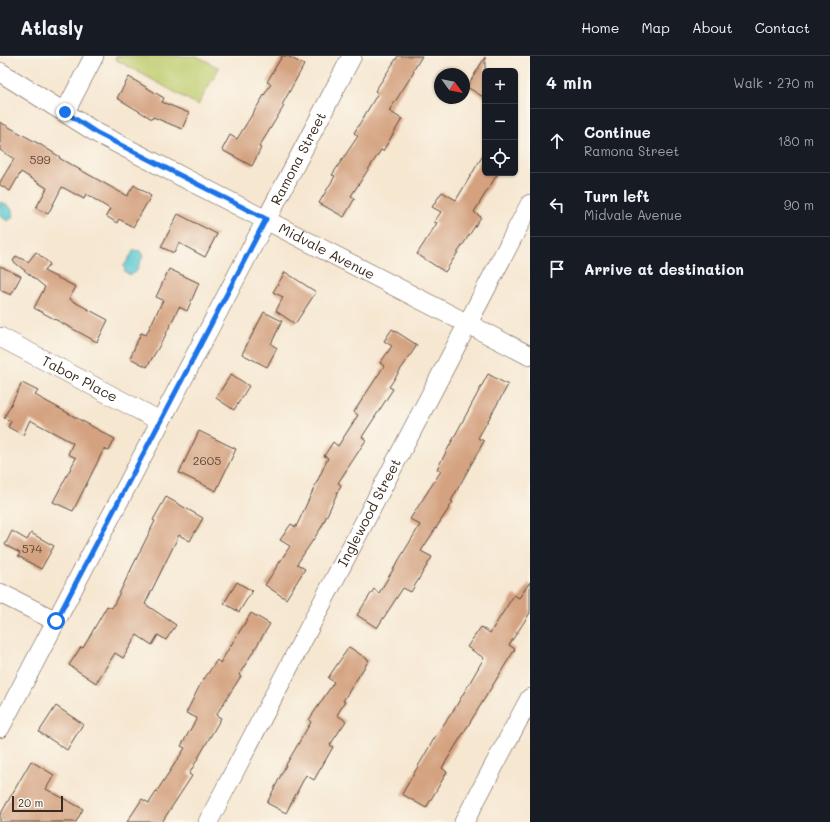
<!DOCTYPE html>
<html lang="en">
<head>
<meta charset="utf-8">
<style>
	:root { --surface:#171b24; --page:#242831; --text:#f1f3f6; --muted:#9ea1a6; --line:#363941 }
	body { margin:0; font-family:Mali,sans-serif; background:var(--page); color:var(--text) }
	.controls { position:absolute; right:12px; top:12px; display:grid; overflow:hidden; border-radius:6px; box-shadow:0 1px 3px #0004 }
	.controls button { width:36px; height:36px; display:grid; place-items:center; padding:0; border:0; border-bottom:1px solid var(--line); background:var(--surface); color:var(--text); font:20px sans-serif }
	.compass { position:absolute; left:434px; top:12px; width:36px; height:36px; border-radius:50%; background:var(--surface); box-shadow:0 1px 3px #0004; rotate:123deg }
	.scale { position:absolute; left:12px; bottom:10px; width:51px; box-sizing:border-box; padding-left:4px; border:2px solid #3b2a1e; border-top:0; font-size:11px; line-height:14px; white-space:nowrap; color:#3b2a1e; -webkit-text-stroke:3px #fbf7ec; paint-order:stroke }
	.stop { position:absolute; width:12px; height:12px; margin:-9px; border:3px solid #1a73e8; border-radius:50%; background:#fff }
	.stop.end { background:#1a73e8; border-color:#fff; box-shadow:0 1px 4px #0008 }
	.list { margin:0; padding:0; list-style:none }
	h2 { display:flex; justify-content:space-between; align-items:center; height:52px; margin:0; padding:0 16px; font-size:17px }
	h2 small { font-size:13px; font-weight:400; color:var(--muted) }
	.list li { display:grid; grid-template-columns:26px 1fr auto; gap:12px; align-items:center; box-sizing:border-box; height:64px; padding:0 16px; border-top:1px solid var(--line) }
	.list b { display:block; font-size:15px; white-space:nowrap }
	.list p { margin:0; font-size:13px; white-space:nowrap; color:var(--muted) }
	.list em { font-size:13px; font-style:normal; color:var(--muted) }
	.icon { flex:none; width:22px; height:22px; fill:none; stroke:currentColor; stroke-width:2; stroke-linecap:round; stroke-linejoin:round }
	.map { position:relative; flex:none; width:530px; height:766px; overflow:hidden }
	header { display:flex; align-items:center; gap:24px; box-sizing:border-box; height:56px; padding:0 20px; background:var(--surface); border-bottom:1px solid var(--line) }
	header strong { font-size:19px }
	nav { display:flex; gap:22px; margin-inline-start:auto; font-size:14px }
	main { display:flex }
	aside { flex:1; background:var(--surface) }
	.map>svg:first-child { display:block }
</style>
</head>
<body>
<header>
<strong>Atlasly</strong>
<nav><a>Home</a><a>Map</a><a>About</a><a>Contact</a></nav>
</header>
<main>
<div class="map">
<svg width="530" height="766" viewBox="0 0 530 766">
	<rect width="100%" height="100%" fill="#fbf7ec"/>
	<filter id="ink" filterUnits="userSpaceOnUse"><feTurbulence type="fractalNoise" baseFrequency=".025" numOctaves="2"/><feDisplacementMap in="SourceGraphic" scale="8" xChannelSelector="R" yChannelSelector="G"/><feConvolveMatrix kernelMatrix="1 2 1 2 8 2 1 2 1" color-interpolation-filters="sRGB"/></filter>
	<filter id="wash" filterUnits="userSpaceOnUse"><feTurbulence type="fractalNoise" baseFrequency=".012" numOctaves="4" result="noise"/><feDisplacementMap in="SourceGraphic" scale="16" xChannelSelector="R" yChannelSelector="G"/><feGaussianBlur stdDeviation="0.9" result="paint"/><feColorMatrix in="noise" values="0 0 0 0 0 0 0 0 0 0 0 0 0 0 0 0 0 1.4 0 .05"/><feComposite in="paint" operator="in"/></filter>
	<g filter="url(#wash)">
		<rect width="100%" height="100%" fill="#f6e7d1"/>
		<path fill="#c0cd6f" stroke="#7e7c46" d="M 116,0 L 197,0 L 219,12 L 198,49 L 115,3 Z"/>
		<g fill="#5cc9d3" stroke="#4c7a78">
			<path d="M 0,146 C 8,149 14,152 13,161 L 8,165 L 0,160 Z"/>
			<path d="M 134,194 L 140,195 L 143,200 L 136,216 L 130,219 L 125,216 L 124,210 Z"/>
		</g>
		<g id="blocks">
			<g fill="#d4a280">
				<path d="M 282,0 L 288,0 L 304,9 L 282,49 L 284,50 L 259,91 L 261,92 L 252,110 L 222,94 L 230,79 L 237,83 L 271,28 L 267,26 Z"/>
				<path d="M 398,0 L 422,0 L 413,15 L 414,16 L 389,55 L 402,63 L 383,95 L 381,94 L 351,140 L 355,142 L 344,161 L 319,147 L 335,120 L 332,119 L 358,80 L 354,77 L 378,37 L 375,35 Z"/>
				<path d="M 485,1 L 485,42 L 467,31 Z"/>
				<path d="M 129,21 L 164,42 L 162,46 L 189,57 L 182,73 L 153,61 L 152,63 L 117,42 Z"/>
				<path d="M 0,66 L 41,89 L 60,101 L 59,102 L 127,140 L 134,129 L 151,140 L 133,171 L 119,163 L 117,167 L 106,160 L 110,153 L 86,138 L 84,143 L 62,131 L 48,158 L 36,152 L 47,132 L 21,116 L 10,135 L 0,129 L 0,126 L 14,103 L 0,94 Z"/>
				<path d="M 485,96 L 485,117 L 498,117 L 474,156 L 481,161 L 445,216 L 417,198 L 437,167 L 434,166 L 441,156 L 432,151 L 442,136 L 456,144 Z"/>
				<path d="M 178,158 L 217,178 L 205,201 L 179,187 L 174,197 L 161,191 Z"/>
				<path d="M 36,196 L 50,208 L 44,215 L 76,231 L 69,243 L 108,264 L 97,286 L 34,252 L 45,231 L 13,205 L 16,200 L 28,206 Z"/>
				<path d="M 0,210 L 21,220 L 11,239 L 0,234 Z"/>
				<path d="M 169,213 L 199,227 L 187,255 L 179,251 L 164,282 L 147,311 L 130,302 L 141,277 L 146,279 L 163,244 L 156,241 Z"/>
				<path d="M 285,216 L 316,236 L 295,268 L 276,255 L 283,241 L 273,236 Z"/>
				<path d="M 264,256 L 282,265 L 271,288 L 277,292 L 267,311 L 242,298 Z"/>
				<path d="M 392,273 L 417,289 L 389,331 L 393,333 L 362,381 L 366,384 L 338,427 L 341,429 L 321,472 L 297,508 L 305,513 L 286,543 L 265,529 L 290,490 L 280,484 L 291,468 L 296,471 L 328,402 L 324,400 L 333,386 L 338,390 L 358,359 L 354,356 L 384,310 L 380,307 L 392,290 L 384,285 Z"/>
				<path d="M 231,318 L 249,330 L 234,354 L 216,342 Z"/>
				<path d="M 488,318 L 508,329 L 478,382 L 484,385 L 451,445 L 453,446 L 421,495 L 432,501 L 411,536 L 403,532 L 377,572 L 357,559 L 374,533 L 379,537 L 420,469 L 410,463 L 441,415 L 437,413 Z"/>
				<path d="M 22,327 L 38,335 L 35,339 L 115,383 L 109,395 L 104,393 L 73,455 L 53,446 L 76,402 L 68,398 L 73,387 L 30,364 L 23,379 L 8,371 L 11,365 L 4,362 Z"/>
				<path d="M 199,375 L 236,393 L 216,435 L 179,417 Z"/>
				<path d="M 166,441 L 203,462 L 190,485 L 179,479 L 145,548 L 176,569 L 166,584 L 158,579 L 152,589 L 137,579 L 123,602 L 115,597 L 96,627 L 69,609 L 81,591 L 83,592 L 107,550 L 112,552 L 155,465 L 153,464 Z"/>
				<path d="M 12,475 L 27,484 L 31,477 L 54,490 L 41,513 L 18,500 L 20,497 L 5,489 Z"/>
				<path d="M 237,526 L 252,535 L 239,556 L 224,547 Z"/>
				<path d="M 530,526 L 530,557 L 509,589 L 515,593 L 442,712 L 447,716 L 426,752 L 402,738 L 435,681 L 455,652 L 484,602 L 467,591 L 481,571 L 490,577 L 514,539 L 519,542 Z"/>
				<path d="M 251,557 L 270,568 L 239,619 L 241,620 L 216,659 L 221,662 L 189,718 L 192,720 L 162,766 L 127,766 L 142,743 L 149,747 L 185,692 L 181,690 L 197,662 L 186,657 L 200,629 L 217,604 L 220,607 Z"/>
				<path d="M 349,591 L 369,604 L 343,645 L 345,646 L 337,659 L 346,665 L 330,689 L 333,691 L 314,724 L 306,719 L 286,757 L 267,747 L 287,707 L 311,666 L 309,664 L 334,626 L 328,622 Z"/>
				<path d="M 56,650 L 83,668 L 67,694 L 39,676 Z"/>
				<path d="M 31,705 L 54,719 L 46,733 L 83,753 L 76,766 L 0,766 L 0,759 Z"/>
			</g>
		</g>
	</g>
	<g filter="url(#ink)">
		<use href="#blocks" fill-opacity="0" stroke="#574639" stroke-width="1"/>
		<g fill="none" stroke-linecap="round" stroke-linejoin="round">
			<g stroke="#574639" stroke-width="20">
				<g id="minor">
					<path id="s1" d="M 0,16 L 97,77 L 530,300"/>
					<path d="M 65,56 L 94,0"/>
					<path id="s2" d="M 0,281 L 160,365"/>
					<path d="M 0,537 L 56,565"/>
					<path id="s3" d="M 0,672 L 352,0"/>
					<path id="s4" d="M 208,766 L 530,148"/>
					<path d="M 464,766 L 530,642"/>
				</g>
			</g>
			<use href="#minor" stroke="#fff" stroke-width="19"/>
		</g>
	</g>
	<g fill="none" stroke-linecap="round" stroke-linejoin="round" filter="url(#ink)">
		<path stroke="#1a73e8" stroke-width="5" d="M 56,565 L 266,163 L 97,77 L 65,56"/>
	</g>
	<g text-anchor="middle" stroke-width="3.5" stroke-linejoin="round" paint-order="stroke">
		<g font-size="12" fill="#614836">
			<text x="40" y="108">599</text>
			<text x="207" y="409">2605</text>
			<text x="32" y="497">574</text>
		</g>
		<g font-size="14" fill="#3b2a1e" stroke="#fbf7ec">
			<text dy="5" stroke="none"><textPath href="#s3" startOffset="643">Ramona Street</textPath></text>
			<text dy="5" stroke="none"><textPath href="#s1" startOffset="373">Midvale Avenue</textPath></text>
			<text dy="5" stroke="none"><textPath href="#s2" startOffset="90">Tabor Place</textPath></text>
			<text dy="5" stroke="none"><textPath href="#s4" startOffset="349">Inglewood Street</textPath></text>
		</g>
	</g>
</svg>
<div class="controls">
<button>+</button>
<button>−</button>
<button><svg class="icon" aria-label="locate" viewBox="0 0 24 24"><circle cx="12" cy="12" r="6"/><path d="M12 2v4M12 18v4M2 12h4M18 12h4"/></svg></button>
</div>
<svg class="compass" viewBox="-18 -18 36 36"><path d="M0-13l5 13h-10z" fill="#e53935"/><path d="M0 13l5-13h-10z" fill="#9ea1a6"/></svg>
<div class="scale">20 m</div>
<div class="stop" style="left:56px;top:565px"></div>
<div class="stop end" style="left:65px;top:56px"></div>
</div>
<aside>
<h2>4 min<small>Walk · 270 m</small></h2>
<ul class="list">
<li><svg class="icon" aria-label="ahead" viewBox="0 0 24 24"><path d="M12 20V5M6 11l6-6 6 6"/></svg><div><b>Continue</b><p>Ramona Street</p></div><em>180 m</em></li>
<li><svg class="icon" aria-label="left" viewBox="0 0 24 24"><path d="M17 20v-9H6M10 6l-5 5 5 5"/></svg><div><b>Turn left</b><p>Midvale Avenue</p></div><em>90 m</em></li>
<li><svg class="icon" aria-label="arrive" viewBox="0 0 24 24"><path d="M6 21V4h12l-3 4 3 4H6"/></svg><div><b>Arrive at destination</b></div></li>
</ul>
</aside>
</main>
</body>
</html>
